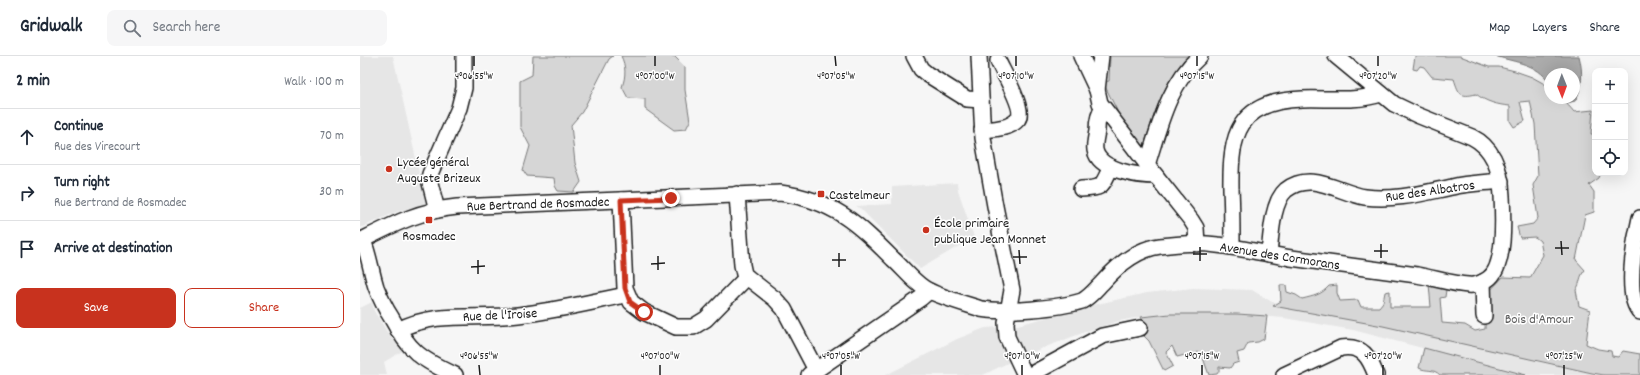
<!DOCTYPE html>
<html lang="en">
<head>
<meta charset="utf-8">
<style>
	:root { --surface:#fff; --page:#f6f6f7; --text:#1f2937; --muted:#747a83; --line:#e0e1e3; --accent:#c8321e }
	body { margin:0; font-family:Dekko,sans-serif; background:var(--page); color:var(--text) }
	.controls { position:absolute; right:12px; top:12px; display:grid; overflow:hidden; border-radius:8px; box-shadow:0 4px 16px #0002 }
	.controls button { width:36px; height:36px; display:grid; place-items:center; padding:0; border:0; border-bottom:1px solid var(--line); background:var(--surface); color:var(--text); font:20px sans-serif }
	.compass { position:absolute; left:1184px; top:12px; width:36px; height:36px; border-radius:50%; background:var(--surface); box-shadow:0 4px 16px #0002; rotate:179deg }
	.stop { position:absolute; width:12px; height:12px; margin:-9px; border:3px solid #c8321e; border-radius:50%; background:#fff }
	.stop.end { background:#c8321e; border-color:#fff; box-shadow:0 1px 4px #0008 }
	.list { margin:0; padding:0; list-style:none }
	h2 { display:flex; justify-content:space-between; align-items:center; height:52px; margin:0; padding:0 16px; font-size:17px }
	h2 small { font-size:13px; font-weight:400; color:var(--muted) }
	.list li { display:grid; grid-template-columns:26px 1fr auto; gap:12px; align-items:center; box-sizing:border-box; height:56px; padding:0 16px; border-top:1px solid var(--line) }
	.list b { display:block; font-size:15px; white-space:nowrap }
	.list p { margin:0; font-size:13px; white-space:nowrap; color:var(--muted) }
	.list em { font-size:13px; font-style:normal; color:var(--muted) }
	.actions { display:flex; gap:8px; padding:12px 16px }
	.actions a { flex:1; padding:9px 0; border:1px solid var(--accent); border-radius:8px; text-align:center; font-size:14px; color:var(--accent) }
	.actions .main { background:var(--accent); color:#fff }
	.icon { flex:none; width:22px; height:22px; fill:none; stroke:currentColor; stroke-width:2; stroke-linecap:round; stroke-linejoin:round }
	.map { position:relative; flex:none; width:1280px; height:319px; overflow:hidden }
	header { display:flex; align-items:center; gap:24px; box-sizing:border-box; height:56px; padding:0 20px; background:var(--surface); border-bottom:1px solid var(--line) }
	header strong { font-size:19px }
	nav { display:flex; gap:22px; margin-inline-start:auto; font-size:14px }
	.search { width:280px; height:36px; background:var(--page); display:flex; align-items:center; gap:10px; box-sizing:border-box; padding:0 14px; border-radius:8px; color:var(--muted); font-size:15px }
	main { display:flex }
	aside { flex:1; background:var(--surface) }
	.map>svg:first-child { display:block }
</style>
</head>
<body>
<header>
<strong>Gridwalk</strong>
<div class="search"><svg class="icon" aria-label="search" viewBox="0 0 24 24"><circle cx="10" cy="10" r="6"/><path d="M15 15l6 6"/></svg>Search here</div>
<nav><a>Map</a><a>Layers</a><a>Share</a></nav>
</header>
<main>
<aside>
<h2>2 min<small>Walk · 100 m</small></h2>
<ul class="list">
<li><svg class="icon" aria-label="ahead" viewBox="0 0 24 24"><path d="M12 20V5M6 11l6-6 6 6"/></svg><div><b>Continue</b><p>Rue des Virecourt</p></div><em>70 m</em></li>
<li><svg class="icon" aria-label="right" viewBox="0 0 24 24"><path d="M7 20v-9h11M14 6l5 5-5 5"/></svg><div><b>Turn right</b><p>Rue Bertrand de Rosmadec</p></div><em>30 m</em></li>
<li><svg class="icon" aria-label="arrive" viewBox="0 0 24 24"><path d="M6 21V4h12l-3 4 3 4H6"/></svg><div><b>Arrive at destination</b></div></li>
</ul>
<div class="actions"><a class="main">Save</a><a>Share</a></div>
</aside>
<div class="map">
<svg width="1280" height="319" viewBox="0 0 1280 319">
	<rect width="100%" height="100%" fill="#f6f6f6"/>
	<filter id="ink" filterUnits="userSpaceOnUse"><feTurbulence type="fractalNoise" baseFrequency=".025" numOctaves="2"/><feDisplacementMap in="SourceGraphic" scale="8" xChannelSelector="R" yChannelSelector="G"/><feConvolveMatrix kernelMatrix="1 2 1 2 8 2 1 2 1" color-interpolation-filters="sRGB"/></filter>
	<g filter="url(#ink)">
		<g fill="#e6e6e6">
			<path d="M 0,0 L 33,0 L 66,148 L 39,155 L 0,172 Z"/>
			<path d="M 597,127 L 598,134 L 614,181 L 560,213 L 501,153 L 496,150 L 532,148 L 532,131 Z"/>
			<path d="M 833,232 L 892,234 L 912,246 L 934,248 L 1136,293 L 1149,298 L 1185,307 L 1232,317 L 1247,319 L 1166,319 L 993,274 L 924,262 L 877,258 L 810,258 L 781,261 L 759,265 L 725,276 L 662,300 L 623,319 L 526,319 L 597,283 L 625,272 L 654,270 L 733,249 L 787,237 Z"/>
			<path d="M 12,246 L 14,255 L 31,282 L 44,294 L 24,306 L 27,319 L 0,319 L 0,252 Z"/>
		</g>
		<g fill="#d6d6d6" stroke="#797979">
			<path d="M 173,0 L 253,0 L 249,3 L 222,56 L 211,69 L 215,107 L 221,126 L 214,136 L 198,135 L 195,130 L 194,122 L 167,120 L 163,114 L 170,90 L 160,71 L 160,25 L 172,19 Z"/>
			<path d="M 261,0 L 314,0 L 325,11 L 325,34 L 330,65 L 326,73 L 314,74 L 285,53 L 285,43 L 268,42 L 262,31 C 266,20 266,10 261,0 Z"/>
			<path d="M 750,0 L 828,0 C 802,29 795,56 783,92 L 771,83 L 743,26 L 749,25 Z"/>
			<path d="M 1055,0 L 1100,0 L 1129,11 L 1139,11 L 1155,15 L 1172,21 L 1190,31 L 1190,42 C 1201,42 1207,47 1214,56 L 1233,54 L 1231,78 L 1235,78 L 1235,117 L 1241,117 L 1239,122 L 1229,129 L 1234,136 L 1234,156 L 1225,159 L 1216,204 L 1225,214 C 1219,220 1221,227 1216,234 L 1219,250 L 1230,254 L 1226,288 L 1238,293 L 1251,295 L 1252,300 L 1258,301 L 1263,295 L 1280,298 L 1280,319 L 1244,319 L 1232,317 L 1023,270 L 913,250 L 921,245 L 920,229 L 926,229 L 927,236 L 936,239 L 942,243 C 954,240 961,239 969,230 L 977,229 L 977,237 L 980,245 L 998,244 L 1001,251 L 1019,251 L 1023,246 L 1025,236 L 1030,235 L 1030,251 L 1071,251 L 1069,228 L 1084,231 L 1086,234 L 1085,241 L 1080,242 L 1082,267 L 1105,269 L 1115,275 L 1125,273 L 1126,239 L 1143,221 L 1170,222 L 1183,199 L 1180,185 L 1175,181 L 1160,182 L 1157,171 L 1173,168 L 1178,162 L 1173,129 L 1178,120 L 1175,68 L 1170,45 L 1160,46 L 1165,65 L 1154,71 L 1150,65 L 1150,50 C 1138,49 1126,46 1116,38 C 1100,42 1099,38 1094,23 L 1072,21 L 1064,11 L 1060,10 L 1057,14 L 1053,13 Z"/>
			<path d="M 810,258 L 877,258 L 907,260 L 904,283 L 898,286 L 888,287 L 884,295 L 877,297 L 879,306 L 873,308 L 870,312 L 859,311 L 859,315 L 857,318 L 849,319 L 842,299 L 838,296 L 834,299 L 829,298 L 817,301 L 812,290 L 806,296 L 813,310 L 804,315 L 789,285 L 784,280 L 787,272 L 781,261 Z"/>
			<path d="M 1064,292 L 1166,319 L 1080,319 C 1073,312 1067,316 1059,312 Z"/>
		</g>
		<path fill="#acacac" stroke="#727272" d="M 1135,0 L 1219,0 C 1223,15 1223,32 1215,45 L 1207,47 L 1201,45 L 1199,42 L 1214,42 L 1214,18 L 1190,18 L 1190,27 C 1176,7 1157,7 1135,0 Z"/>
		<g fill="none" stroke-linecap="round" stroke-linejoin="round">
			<g stroke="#1c1c1c" stroke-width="18">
				<g id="minor">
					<path d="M 554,0 L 561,13 L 567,18 L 607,43 L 621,44"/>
					<path d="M 619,0 L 623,82 L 635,150 L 652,234 L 646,267 L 647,281 L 665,319"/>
					<path d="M 721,0 L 737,34"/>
					<path d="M 741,0 L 737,34 L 740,47 L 796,120 L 831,164 L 836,172 L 837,188"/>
					<path d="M 743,52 C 738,58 737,67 737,75 C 736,81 734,88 735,94 C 739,115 779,120 796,120"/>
					<path d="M 622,74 C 633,73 650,73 658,63 C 665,53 643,16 638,5"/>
					<path d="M 787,109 C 799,71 809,27 840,0"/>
					<path d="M 721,133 C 744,132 741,131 751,111"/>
					<path d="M 377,138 L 382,209 L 384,218 L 387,221 L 415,243 L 424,253 L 456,314"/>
					<path d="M 261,144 L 265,232 L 271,246 L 284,256 L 316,271 L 333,271 L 346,263 L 387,221"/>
					<path d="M 77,154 L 70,127 L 70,118 L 99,52 L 104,32 L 104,0"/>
					<path d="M 1280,162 C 1275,182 1264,241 1280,256"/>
					<path d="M 3,184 C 9,199 11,215 16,231 C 20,241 25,252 31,261 C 49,295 60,303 95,319"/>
					<path d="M 0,185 C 34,168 58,155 97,151 L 420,137 C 473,144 497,167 533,203 C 543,212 553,225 564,232 C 576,240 606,248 621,253 C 645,257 699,252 722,245 C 730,241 736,233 742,227 C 757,210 777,193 800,190 C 819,188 838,186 857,189 C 882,192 907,198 931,202 C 973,208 1015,213 1057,219 C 1074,222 1092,228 1108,229 C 1115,230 1122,227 1128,223 C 1146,211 1143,160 1142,140 C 1141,116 1134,92 1112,81 L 1057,59 L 1034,48 L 976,0"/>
					<path d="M 872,191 C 872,172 872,152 871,133 C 870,78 878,45 942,43 C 967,42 996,46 1021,38"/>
					<path d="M 909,198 C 911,180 912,146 926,134 C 951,114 979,137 1005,141 C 1035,145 1063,137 1092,131 C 1108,127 1125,127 1141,125"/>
					<path d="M 1123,226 L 1124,260"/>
					<path d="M 38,274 C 76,254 117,264 158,259 C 195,255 231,246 266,239"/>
					<path d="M 449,319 L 561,242 L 569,235"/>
					<path d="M 670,319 L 742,280 L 780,272"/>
					<path d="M 924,319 L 981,292 C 1003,289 1009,301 1016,319"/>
				</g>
			</g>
			<use href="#minor" stroke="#fff" stroke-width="15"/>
		</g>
	</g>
	<g fill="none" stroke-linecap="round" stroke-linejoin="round" filter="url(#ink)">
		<path stroke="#c8321e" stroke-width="5" d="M 284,256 L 270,246 L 265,232 L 261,144 L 311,142"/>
	</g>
	<path fill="none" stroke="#1c1c1c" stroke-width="1.5" d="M 114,0 L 114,10M 295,0 L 295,10M 475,0 L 476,10M 656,0 L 656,10M 837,0 L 837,10M 1018,0 L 1018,10M 1201,185 L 1202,199M 1021,188 L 1021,202M 840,191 L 840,205M 1195,192 L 1209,192M 659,194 L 660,208M 1014,195 L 1028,195M 479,197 L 479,211M 833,198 L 847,198M 298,200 L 298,214M 653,201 L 667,201M 118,204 L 118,218M 472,204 L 486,204M 291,208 L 305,207M 111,211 L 125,210M 119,309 L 120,319M 300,309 L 300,319M 481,309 L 481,319M 662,309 L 662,319M 842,309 L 842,319M 1023,309 L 1023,319M 1204,309 L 1204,319"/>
	<g fill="#c8321e" stroke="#fff" stroke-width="1.5">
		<circle cx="29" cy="113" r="4"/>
		<rect x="457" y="134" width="8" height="8" rx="2"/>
		<rect x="65" y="160" width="8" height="8" rx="2"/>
		<circle cx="566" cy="174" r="4"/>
	</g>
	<g text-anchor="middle" stroke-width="3" stroke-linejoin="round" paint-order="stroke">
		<g font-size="14" fill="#1c1c1c" stroke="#fff" text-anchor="start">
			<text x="37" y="110">Lycée général<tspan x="37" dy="16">Auguste Brizeux</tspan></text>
			<text x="469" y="143">Castelmeur</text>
			<text x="574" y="171">École primaire<tspan x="574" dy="16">publique Jean Monnet</tspan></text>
			<text x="69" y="184" text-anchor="middle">Rosmadec</text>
		</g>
		<g font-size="14" fill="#1c1c1c" stroke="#fff">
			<text transform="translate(1070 134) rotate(-8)" y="5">Rue des Albatros</text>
			<text transform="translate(178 147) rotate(-2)" y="5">Rue Bertrand de Rosmadec</text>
			<text transform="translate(920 199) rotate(9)" y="5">Avenue des Cormorans</text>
			<text transform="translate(140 258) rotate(-3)" y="5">Rue de l'Iroise</text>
		</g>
		<g font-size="14" fill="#5d5d5d" stroke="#fff">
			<text x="1179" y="267">Bois d'Amour</text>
		</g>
	</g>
	<g font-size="10" text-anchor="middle" fill="#1c1c1c" stroke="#fff" stroke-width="3" stroke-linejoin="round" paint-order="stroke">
		<text x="114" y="23">4°06'55"W</text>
		<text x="295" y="23">4°07'00"W</text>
		<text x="476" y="23">4°07'05"W</text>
		<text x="656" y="23">4°07'10"W</text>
		<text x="837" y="23">4°07'15"W</text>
		<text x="1018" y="23">4°07'20"W</text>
		<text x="119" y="303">4°06'55"W</text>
		<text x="300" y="303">4°07'00"W</text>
		<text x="481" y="303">4°07'05"W</text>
		<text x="662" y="303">4°07'10"W</text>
		<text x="842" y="303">4°07'15"W</text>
		<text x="1023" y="303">4°07'20"W</text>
		<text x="1204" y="303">4°07'25"W</text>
	</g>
</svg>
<div class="controls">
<button>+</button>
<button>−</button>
<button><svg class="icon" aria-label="locate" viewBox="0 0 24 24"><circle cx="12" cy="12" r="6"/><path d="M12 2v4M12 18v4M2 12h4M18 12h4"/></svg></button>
</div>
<svg class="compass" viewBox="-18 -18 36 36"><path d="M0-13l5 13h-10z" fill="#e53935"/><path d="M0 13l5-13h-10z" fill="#747a83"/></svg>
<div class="stop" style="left:284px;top:256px"></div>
<div class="stop end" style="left:311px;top:142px"></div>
</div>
</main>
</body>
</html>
